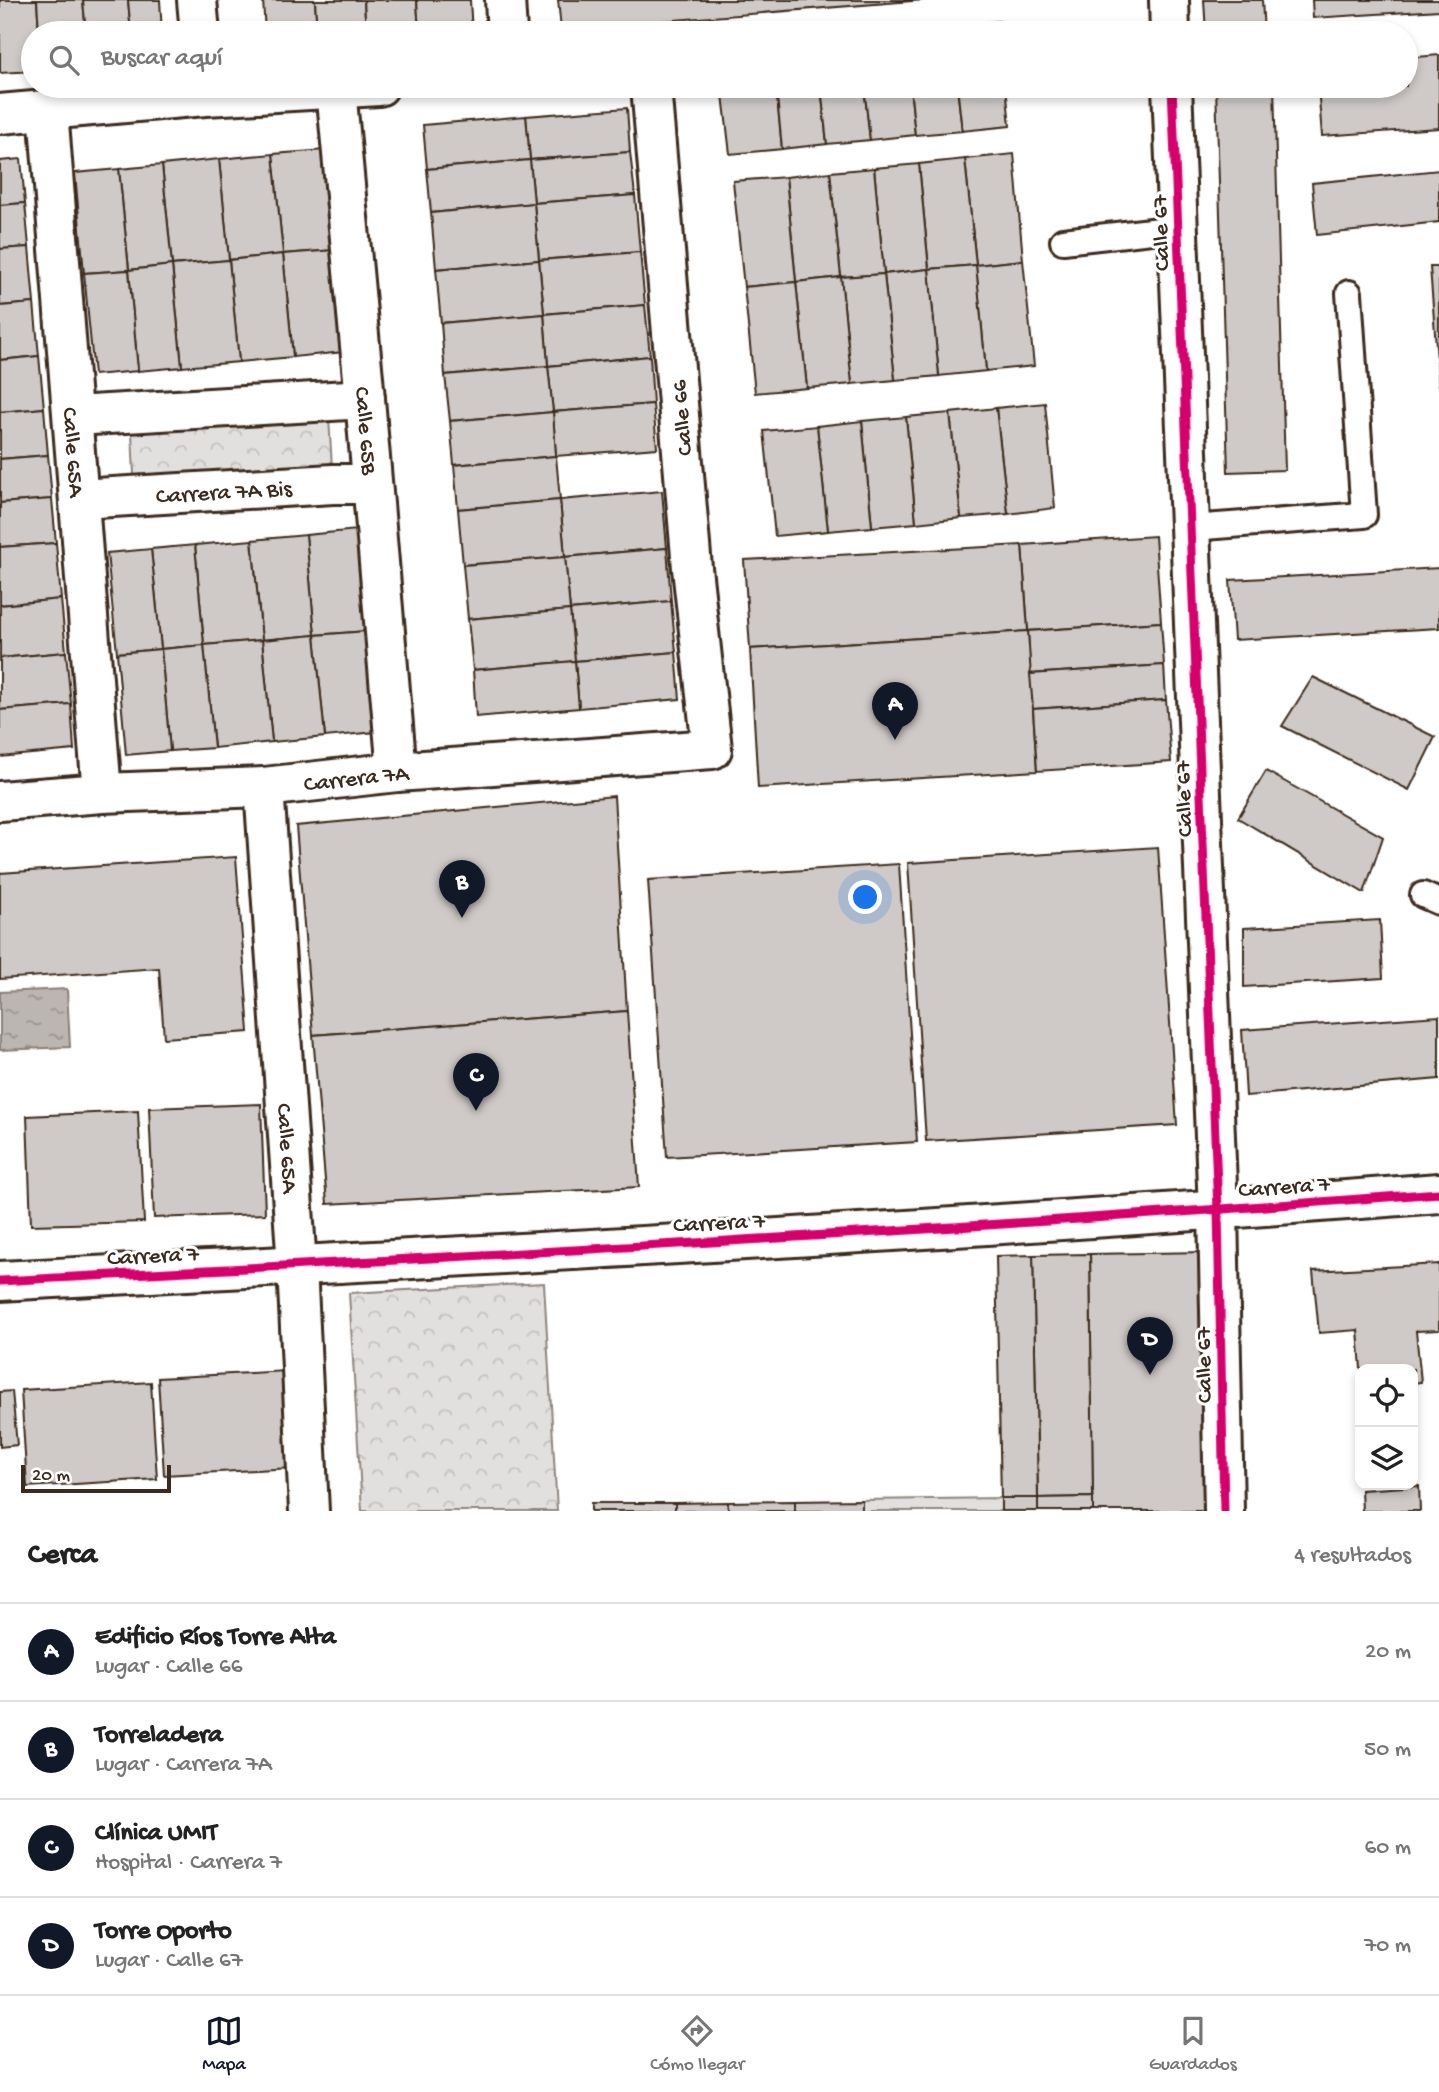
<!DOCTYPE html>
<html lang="es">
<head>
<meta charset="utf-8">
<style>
	:root { --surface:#fff; --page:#f6f6f6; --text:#222; --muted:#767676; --line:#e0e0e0; --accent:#111827 }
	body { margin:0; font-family:"Gochi Hand",sans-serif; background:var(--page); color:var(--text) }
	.controls { position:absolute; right:21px; bottom:21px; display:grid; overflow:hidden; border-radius:14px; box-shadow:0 4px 10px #0003 }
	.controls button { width:63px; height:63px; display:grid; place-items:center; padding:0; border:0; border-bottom:2px solid var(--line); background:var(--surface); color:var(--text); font:35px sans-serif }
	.scale { position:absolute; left:21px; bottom:18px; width:150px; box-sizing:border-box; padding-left:7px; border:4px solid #3b2a1e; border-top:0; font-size:19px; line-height:24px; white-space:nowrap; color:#3b2a1e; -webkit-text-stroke:5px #fff; paint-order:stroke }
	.you { position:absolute; left:866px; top:898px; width:24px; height:24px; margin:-18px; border:5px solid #fff; border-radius:50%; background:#1a73e8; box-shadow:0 0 0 10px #1a73e833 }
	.badge { display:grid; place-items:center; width:46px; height:46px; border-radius:50%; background:var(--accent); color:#fff; font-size:23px; font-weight:700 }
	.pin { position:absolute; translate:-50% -58px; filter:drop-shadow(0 2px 4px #0008) }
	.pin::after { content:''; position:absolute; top:37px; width:24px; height:21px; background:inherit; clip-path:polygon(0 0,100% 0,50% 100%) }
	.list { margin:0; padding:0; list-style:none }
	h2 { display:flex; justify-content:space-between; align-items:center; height:91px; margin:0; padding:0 28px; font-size:30px }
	h2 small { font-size:23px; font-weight:400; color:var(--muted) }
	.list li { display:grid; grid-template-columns:46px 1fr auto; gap:21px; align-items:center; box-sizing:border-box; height:98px; padding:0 28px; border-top:2px solid var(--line) }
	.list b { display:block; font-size:26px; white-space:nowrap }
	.list p { margin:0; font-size:23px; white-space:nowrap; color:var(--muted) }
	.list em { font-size:23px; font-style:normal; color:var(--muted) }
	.icon { flex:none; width:38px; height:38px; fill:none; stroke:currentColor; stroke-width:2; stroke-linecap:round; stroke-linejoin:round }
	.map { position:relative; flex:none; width:1439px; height:1511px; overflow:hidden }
	.search { position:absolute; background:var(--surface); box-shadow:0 4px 10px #0003; left:21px; right:21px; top:21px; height:77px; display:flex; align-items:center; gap:18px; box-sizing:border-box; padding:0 24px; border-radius:38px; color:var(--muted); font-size:26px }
	.sheet { height:483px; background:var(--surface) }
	nav { display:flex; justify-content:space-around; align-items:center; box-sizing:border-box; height:98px; border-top:2px solid var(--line); background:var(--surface); font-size:19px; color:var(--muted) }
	nav a { display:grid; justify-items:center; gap:4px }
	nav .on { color:var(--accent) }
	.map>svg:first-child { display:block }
</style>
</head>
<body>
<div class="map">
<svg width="1439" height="1511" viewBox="0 0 1439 1511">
	<defs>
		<pattern id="grass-tufts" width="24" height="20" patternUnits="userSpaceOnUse" patternTransform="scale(1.75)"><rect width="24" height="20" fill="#e2e0de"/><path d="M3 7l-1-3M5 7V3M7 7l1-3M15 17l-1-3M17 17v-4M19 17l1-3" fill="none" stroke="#c3c0be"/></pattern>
		<pattern id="forest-crowns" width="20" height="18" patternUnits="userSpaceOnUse" patternTransform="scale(1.75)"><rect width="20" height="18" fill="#e2e0de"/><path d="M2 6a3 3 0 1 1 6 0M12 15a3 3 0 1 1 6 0" fill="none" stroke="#c3c0be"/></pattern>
		<pattern id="water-ripples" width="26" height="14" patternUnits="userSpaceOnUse" patternTransform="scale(1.75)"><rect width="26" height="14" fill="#bcb6b3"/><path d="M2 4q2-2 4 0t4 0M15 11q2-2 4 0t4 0" fill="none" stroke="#9a9491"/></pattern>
	</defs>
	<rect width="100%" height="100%" fill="#fff"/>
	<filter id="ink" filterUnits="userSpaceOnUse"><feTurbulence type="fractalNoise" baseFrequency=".0143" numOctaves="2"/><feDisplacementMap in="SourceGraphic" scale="14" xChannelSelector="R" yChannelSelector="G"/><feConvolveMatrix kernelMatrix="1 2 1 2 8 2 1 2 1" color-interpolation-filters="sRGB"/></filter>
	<g filter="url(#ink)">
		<path fill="url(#grass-tufts)" stroke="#8e857e" stroke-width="2" d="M 1001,1498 L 1001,1511 L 862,1511 L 862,1500 Z"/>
		<g fill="url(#forest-crowns)" stroke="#8e857e" stroke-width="2">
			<path d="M 328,401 L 333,484 L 135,495 L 131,412 Z"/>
			<path d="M 544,1283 L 557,1511 L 362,1511 L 349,1293 Z"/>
		</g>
		<path fill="url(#water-ripples)" stroke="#887e77" stroke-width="2" d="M 67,989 L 70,1047 L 0,1050 L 0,992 Z"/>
		<g fill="#cfcac7" stroke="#3b2a1e" stroke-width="2">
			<path d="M 0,0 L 37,0 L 39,33 L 33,33 L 33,71 L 0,73 Z"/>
			<path d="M 37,0 L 83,0 L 86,33 L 39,33 Z"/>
			<path d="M 83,0 L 128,0 L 131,33 L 86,33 Z"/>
			<path d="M 128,0 L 160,0 L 162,33 L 131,33 Z"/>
			<path d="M 263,0 L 315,0 L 317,33 L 265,33 Z"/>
			<path d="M 315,0 L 364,0 L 366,33 L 317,33 Z"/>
			<path d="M 364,0 L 417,0 L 419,33 L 366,33 Z"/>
			<path d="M 417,0 L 470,0 L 472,33 L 419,33 Z"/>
			<path d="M 558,0 L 925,0 L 561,29 Z"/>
			<path d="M 1204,0 L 1262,0 L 1264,33 L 1206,33 Z"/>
			<path d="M 1312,0 L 1439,0 L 1439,10 L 1313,18 Z"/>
			<path d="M 999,21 L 1000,33 L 952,33 L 951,25 Z"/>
			<path d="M 951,25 L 952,33 L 904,33 L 904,30 Z"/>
			<path d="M 1439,55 L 1439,128 L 1322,136 L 1318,86 L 1406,86 L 1406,58 Z"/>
			<path d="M 722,86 L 776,86 L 782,149 L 730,154 Z"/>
			<path d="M 776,86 L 821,86 L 827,144 L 782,149 Z"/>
			<path d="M 821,86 L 864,86 L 870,140 L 827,144 Z"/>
			<path d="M 864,86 L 910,86 L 915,135 L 870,140 Z"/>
			<path d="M 910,86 L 957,86 L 962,131 L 915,135 Z"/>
			<path d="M 957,86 L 1006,86 L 1010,126 L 962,131 Z"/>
			<path d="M 1216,86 L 1274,86 L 1285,470 L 1228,472 Z"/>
			<path d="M 627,108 L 630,152 L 530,160 L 526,116 Z"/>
			<path d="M 526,116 L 530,160 L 427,169 L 423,125 Z"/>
			<path d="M 325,150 L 335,250 L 283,254 L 273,154 Z"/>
			<path d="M 630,152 L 635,195 L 534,203 L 530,160 Z"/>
			<path d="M 273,154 L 283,254 L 229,260 L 219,159 Z"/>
			<path d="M 1014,154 L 1023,260 L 976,265 L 965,159 Z"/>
			<path d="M 21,159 L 25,203 L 0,205 L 0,161 Z"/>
			<path d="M 219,159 L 229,260 L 172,265 L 162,165 Z"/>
			<path d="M 965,159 L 976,265 L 929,269 L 919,164 Z"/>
			<path d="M 530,160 L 534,203 L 431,213 L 427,169 Z"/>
			<path d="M 919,164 L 929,269 L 884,274 L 874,168 Z"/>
			<path d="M 162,165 L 172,265 L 129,270 L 119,169 Z"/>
			<path d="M 874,168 L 884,274 L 841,277 L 830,172 Z"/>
			<path d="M 119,169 L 129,270 L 84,273 L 75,173 Z"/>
			<path d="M 1439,170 L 1439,222 L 1317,235 L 1312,183 Z"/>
			<path d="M 830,172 L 841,277 L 796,282 L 786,177 Z"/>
			<path d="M 786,177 L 796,282 L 744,287 L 733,181 Z"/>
			<path d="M 635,195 L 640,252 L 539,260 L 534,203 Z"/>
			<path d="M 25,203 L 29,247 L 0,249 L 0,205 Z"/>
			<path d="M 534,203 L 539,260 L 436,269 L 431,213 Z"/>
			<path d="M 29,247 L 34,303 L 0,306 L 0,249 Z"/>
			<path d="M 335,250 L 344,352 L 293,357 L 283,254 Z"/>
			<path d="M 640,252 L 645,305 L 544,314 L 539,260 Z"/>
			<path d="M 283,254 L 293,357 L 239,362 L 229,260 Z"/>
			<path d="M 229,260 L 239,362 L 182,367 L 172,265 Z"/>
			<path d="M 539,260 L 544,314 L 441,323 L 436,269 Z"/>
			<path d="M 1023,260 L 1034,366 L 986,371 L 976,265 Z"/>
			<path d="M 172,265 L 182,367 L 138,371 L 129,270 Z"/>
			<path d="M 976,265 L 986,371 L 939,376 L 929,269 Z"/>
			<path d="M 1430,267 L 1439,267 L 1439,386 Z"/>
			<path d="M 929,269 L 939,376 L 895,380 L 884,274 Z"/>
			<path d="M 129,270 L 138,371 L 94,375 L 84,273 Z"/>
			<path d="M 884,274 L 895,380 L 852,384 L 841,277 Z"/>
			<path d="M 841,277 L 852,384 L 807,388 L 796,282 Z"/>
			<path d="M 796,282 L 807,388 L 755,393 L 744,287 Z"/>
			<path d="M 34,303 L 39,356 L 0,360 L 0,306 Z"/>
			<path d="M 645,305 L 650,356 L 548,366 L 544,314 Z"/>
			<path d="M 544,314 L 548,366 L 445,375 L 441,323 Z"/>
			<path d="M 39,356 L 44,408 L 0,412 L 0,360 Z"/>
			<path d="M 650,356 L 653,404 L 553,412 L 548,366 Z"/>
			<path d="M 548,366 L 553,412 L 450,421 L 445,375 Z"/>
			<path d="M 1045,403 L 1055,508 L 1008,514 L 996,408 Z"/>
			<path d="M 653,404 L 657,448 L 556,456 L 553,412 Z"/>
			<path d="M 44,408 L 48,455 L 0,459 L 0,412 Z"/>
			<path d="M 996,408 L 1008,514 L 961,518 L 950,413 Z"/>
			<path d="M 553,412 L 556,456 L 454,465 L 450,421 Z"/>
			<path d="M 950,413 L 961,518 L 916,523 L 906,417 Z"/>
			<path d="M 906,417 L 916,523 L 872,527 L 862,421 Z"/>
			<path d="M 862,421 L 872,527 L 828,531 L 817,426 Z"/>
			<path d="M 817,426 L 828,531 L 775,536 L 764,431 Z"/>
			<path d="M 48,455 L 52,499 L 0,503 L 0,459 Z"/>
			<path d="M 556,456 L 560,500 L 458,509 L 454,465 Z"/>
			<path d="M 662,491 L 667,548 L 565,557 L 560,500 Z"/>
			<path d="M 52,499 L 56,543 L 0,547 L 0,503 Z"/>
			<path d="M 560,500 L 565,557 L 463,565 L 458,509 Z"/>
			<path d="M 357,530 L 367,631 L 315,635 L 306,535 Z"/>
			<path d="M 306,535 L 315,635 L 262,640 L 252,540 Z"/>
			<path d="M 1155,536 L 1161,622 L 1028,631 L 1022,545 Z"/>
			<path d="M 252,540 L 262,640 L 204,645 L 195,545 Z"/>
			<path d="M 56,543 L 61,599 L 0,605 L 0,547 Z"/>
			<path d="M 195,545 L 204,645 L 161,649 L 151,549 Z"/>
			<path d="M 1022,545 L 1028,631 L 750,649 L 744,560 Z"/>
			<path d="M 667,548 L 671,601 L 570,610 L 565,557 Z"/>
			<path d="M 151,549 L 161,649 L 117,653 L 107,553 Z"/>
			<path d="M 565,557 L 570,610 L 468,619 L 463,565 Z"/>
			<path d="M 1439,568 L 1439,628 L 1234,640 L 1230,580 Z"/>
			<path d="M 61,599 L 66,652 L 0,658 L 0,605 Z"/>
			<path d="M 671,601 L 676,652 L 575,661 L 570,610 Z"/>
			<path d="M 570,610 L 575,661 L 473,670 L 468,619 Z"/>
			<path d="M 1161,622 L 1164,665 L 1030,674 L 1028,631 Z"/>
			<path d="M 367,631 L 376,732 L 325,737 L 315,635 Z"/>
			<path d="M 1028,631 L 1037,771 L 758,788 L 750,649 Z"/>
			<path d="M 315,635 L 325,737 L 272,742 L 262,640 Z"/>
			<path d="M 262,640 L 272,742 L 214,748 L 204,645 Z"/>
			<path d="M 204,645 L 214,748 L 170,751 L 161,649 Z"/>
			<path d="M 161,649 L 170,751 L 126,755 L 117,653 Z"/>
			<path d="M 66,652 L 71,704 L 0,710 L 0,658 Z"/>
			<path d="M 676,652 L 680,699 L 579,708 L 575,661 Z"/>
			<path d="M 575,661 L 579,708 L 476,717 L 473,670 Z"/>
			<path d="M 1164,665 L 1166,700 L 1033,709 L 1030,674 Z"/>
			<path d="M 1313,677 L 1435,737 L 1409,790 L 1282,726 Z"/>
			<path d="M 1166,700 L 1171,762 L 1037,771 L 1033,709 Z"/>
			<path d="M 71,704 L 74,750 L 0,757 L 0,710 Z"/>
			<path d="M 1266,771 L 1383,837 L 1364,893 L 1238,818 Z"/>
			<path d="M 614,796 L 627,1011 L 313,1035 L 296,826 Z"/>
			<path d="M 1158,847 L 1177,1125 L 926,1141 L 908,863 Z"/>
			<path d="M 236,857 L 249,1032 L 164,1038 L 159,968 L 0,979 L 0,873 Z"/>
			<path d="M 899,864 L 917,1142 L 667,1157 L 648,880 Z"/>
			<path d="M 1380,920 L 1383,978 L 1244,987 L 1244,928 Z"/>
			<path d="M 627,1011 L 639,1187 L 327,1204 L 313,1035 Z"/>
			<path d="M 1439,1016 L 1439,1079 L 1246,1096 L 1242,1030 Z"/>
			<path d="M 261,1104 L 265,1214 L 154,1218 L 149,1108 Z"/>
			<path d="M 138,1111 L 144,1222 L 31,1225 L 27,1116 Z"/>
			<path d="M 1207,1252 L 1211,1511 L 1093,1511 L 1090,1254 Z"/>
			<path d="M 1090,1254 L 1093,1497 L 1038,1498 L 1033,1255 Z"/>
			<path d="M 1033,1255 L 1038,1498 L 1001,1498 L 996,1256 Z"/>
			<path d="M 1439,1264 L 1439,1330 L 1416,1331 L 1421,1382 L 1413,1383 L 1413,1369 L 1361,1369 L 1358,1330 L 1319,1333 L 1313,1271 Z"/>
			<path d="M 287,1371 L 294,1468 L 164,1475 L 158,1378 Z"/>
			<path d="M 151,1382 L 157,1479 L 27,1487 L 21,1390 Z"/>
			<path d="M 12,1391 L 17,1445 L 0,1447 L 0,1392 Z"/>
			<path d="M 1419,1486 L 1420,1511 L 1362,1511 L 1361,1490 Z"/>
			<path d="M 1093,1497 L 1093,1511 L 1038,1511 L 1038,1498 Z"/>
			<rect x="1001" y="1498" width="37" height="13"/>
			<path d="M 862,1500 L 862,1511 L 795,1511 L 795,1501 Z"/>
			<path d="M 795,1501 L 795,1511 L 728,1511 L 728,1502 Z"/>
			<path d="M 728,1502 L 728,1511 L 675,1511 L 675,1503 Z"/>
			<rect x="591" y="1503" width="84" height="8"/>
		</g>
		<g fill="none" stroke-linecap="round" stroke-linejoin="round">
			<g stroke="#3b2a1e" stroke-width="30">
				<g id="lane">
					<path d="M 1063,241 L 1178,228"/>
					<path d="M 1191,528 L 1364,515 L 1349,293"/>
					<path d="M 1423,895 L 1439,902"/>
				</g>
			</g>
			<g stroke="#3b2a1e" stroke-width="44">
				<g id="street">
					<path d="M 197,0 L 200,33"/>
					<path d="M 505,0 L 507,33"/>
					<path d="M 1169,0 L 1170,33"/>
					<path d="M 1172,86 L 1218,1210 L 1224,1511"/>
					<path id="s1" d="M 336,89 L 365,399 L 397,772"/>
					<path id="s2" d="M 48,110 L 102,793"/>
					<path d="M 0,114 L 205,96 L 379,86"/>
					<path d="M 74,416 L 365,399"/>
					<path id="s3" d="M 79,499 L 333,484 L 371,484"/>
					<path id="s4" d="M 264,787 L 297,1266 L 309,1511"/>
					<path id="s5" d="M 0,801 L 102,793 L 264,787 L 397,772 L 712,749 L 692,568 L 651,86"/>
					<path d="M 0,1281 C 480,1256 960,1230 1439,1193"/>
				</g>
			</g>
			<use href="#lane" stroke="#fff" stroke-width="24"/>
			<use href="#street" stroke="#fff" stroke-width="38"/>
			<g stroke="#fff" stroke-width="13">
				<g id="cycleway">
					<path d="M 1172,86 L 1218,1210 L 1224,1511"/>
					<path d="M 0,1281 C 480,1256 960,1230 1439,1193"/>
				</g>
			</g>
			<use href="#cycleway" stroke="#d6006c" stroke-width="9"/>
		</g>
	</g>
	<g text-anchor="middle" stroke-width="6" stroke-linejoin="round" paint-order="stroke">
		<g font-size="23" fill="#3b2a1e" stroke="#fff">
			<text transform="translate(1159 233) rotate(-92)" y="8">Calle 67</text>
			<text transform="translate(680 418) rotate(-95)" y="8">Calle 66</text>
			<text dy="8" stroke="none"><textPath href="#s1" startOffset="343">Calle 65B</textPath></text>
			<text dy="8" stroke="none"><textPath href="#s2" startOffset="343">Calle 65A</textPath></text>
			<text dy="8" stroke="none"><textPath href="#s3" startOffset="145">Carrera 7A Bis</textPath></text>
			<text dy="8" stroke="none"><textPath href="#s5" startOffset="357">Carrera 7A</textPath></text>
			<text transform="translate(1182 799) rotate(-92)" y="8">Calle 67</text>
			<text dy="8" stroke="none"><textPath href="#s4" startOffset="362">Calle 65A</textPath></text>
			<text transform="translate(1284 1185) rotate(-4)" y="8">Carrera 7</text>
			<text transform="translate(719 1221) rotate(-3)" y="8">Carrera 7</text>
			<text transform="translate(153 1254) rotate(-3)" y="8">Carrera 7</text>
			<text transform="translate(1202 1365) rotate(-91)" y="8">Calle 67</text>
		</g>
	</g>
</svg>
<div class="controls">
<button><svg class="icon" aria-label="locate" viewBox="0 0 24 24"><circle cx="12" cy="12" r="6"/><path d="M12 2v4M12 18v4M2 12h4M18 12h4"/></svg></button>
<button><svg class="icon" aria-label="layers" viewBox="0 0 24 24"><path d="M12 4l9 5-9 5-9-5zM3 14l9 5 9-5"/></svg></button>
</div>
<div class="scale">20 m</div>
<div class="you"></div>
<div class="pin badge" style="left:895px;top:740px">A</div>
<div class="pin badge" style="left:462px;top:918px">B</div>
<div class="pin badge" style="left:476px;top:1111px">C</div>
<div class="pin badge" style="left:1150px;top:1375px">D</div>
<div class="search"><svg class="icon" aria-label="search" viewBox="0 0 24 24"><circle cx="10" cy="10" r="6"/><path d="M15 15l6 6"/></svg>Buscar aquí</div>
</div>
<section class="sheet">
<h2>Cerca<small>4 resultados</small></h2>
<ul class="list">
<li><span class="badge">A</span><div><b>Edificio Ríos Torre Alta</b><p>Lugar · Calle 66</p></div><em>20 m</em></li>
<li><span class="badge">B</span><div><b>Torreladera</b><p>Lugar · Carrera 7A</p></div><em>50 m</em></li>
<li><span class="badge">C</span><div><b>Clínica UMIT</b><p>Hospital · Carrera 7</p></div><em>60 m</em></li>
<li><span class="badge">D</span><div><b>Torre Oporto</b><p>Lugar · Calle 67</p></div><em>70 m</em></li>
</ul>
</section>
<nav>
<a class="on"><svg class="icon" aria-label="map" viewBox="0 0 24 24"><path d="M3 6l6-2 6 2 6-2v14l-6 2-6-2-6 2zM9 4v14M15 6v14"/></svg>Mapa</a>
<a><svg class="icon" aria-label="directions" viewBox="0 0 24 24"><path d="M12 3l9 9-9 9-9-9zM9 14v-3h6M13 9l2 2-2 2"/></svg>Cómo llegar</a>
<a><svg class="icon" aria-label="saved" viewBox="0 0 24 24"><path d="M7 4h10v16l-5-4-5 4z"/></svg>Guardados</a>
</nav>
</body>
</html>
